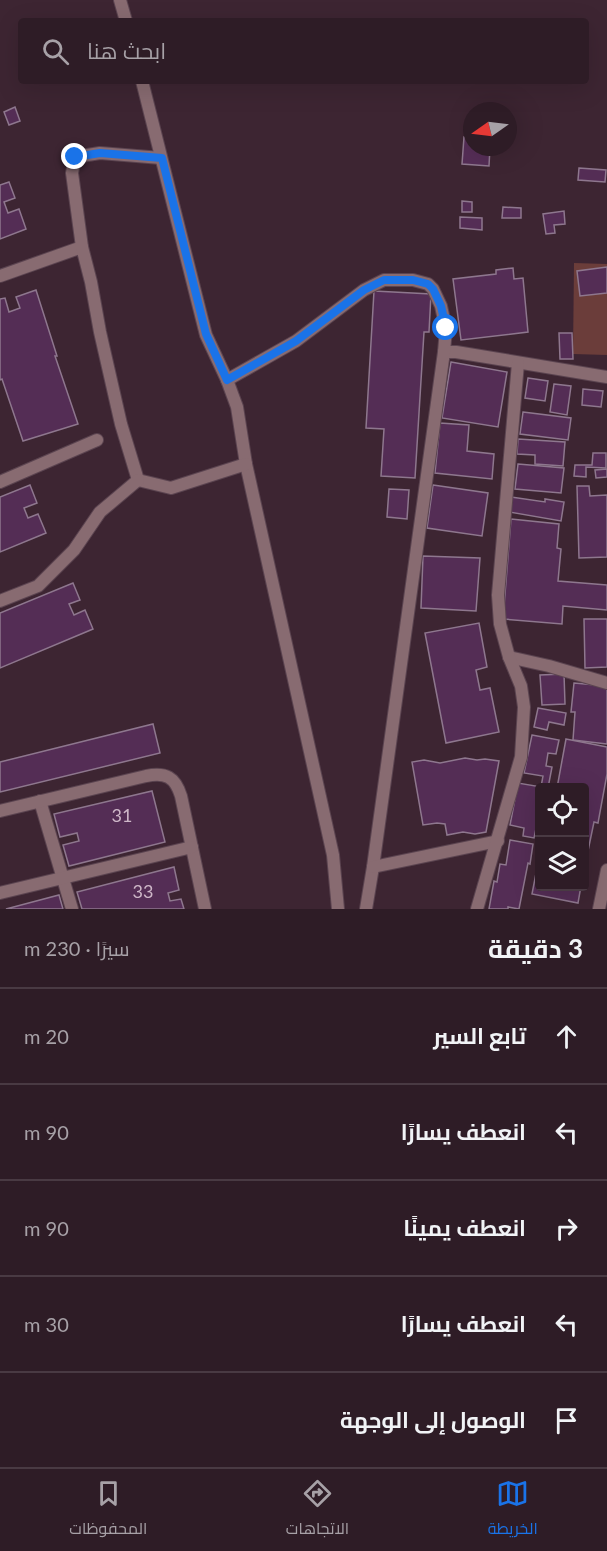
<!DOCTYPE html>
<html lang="ar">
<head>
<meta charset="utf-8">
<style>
	:root { --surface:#2e1c26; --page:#3a2932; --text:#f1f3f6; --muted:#a7a1a7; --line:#493a43; --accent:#1a73e8 }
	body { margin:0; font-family:Lato,Cairo,sans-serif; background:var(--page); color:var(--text); direction:rtl }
	.controls { position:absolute; right:18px; bottom:18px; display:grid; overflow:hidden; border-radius:6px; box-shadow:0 6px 24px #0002 }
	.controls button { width:54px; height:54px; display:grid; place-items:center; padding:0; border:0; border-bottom:2px solid var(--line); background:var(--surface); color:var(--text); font:30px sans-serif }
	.compass { position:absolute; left:463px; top:102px; width:54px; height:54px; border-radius:50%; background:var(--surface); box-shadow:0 6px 24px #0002; rotate:256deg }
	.stop { position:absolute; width:18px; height:18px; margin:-14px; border:4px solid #1a73e8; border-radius:50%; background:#fff }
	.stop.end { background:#1a73e8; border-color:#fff; box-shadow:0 2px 6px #0008 }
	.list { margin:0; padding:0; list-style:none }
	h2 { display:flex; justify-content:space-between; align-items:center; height:78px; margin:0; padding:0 24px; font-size:26px }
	h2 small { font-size:20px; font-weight:400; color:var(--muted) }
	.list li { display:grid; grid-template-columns:39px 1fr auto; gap:18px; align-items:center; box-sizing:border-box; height:96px; padding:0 24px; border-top:2px solid var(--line) }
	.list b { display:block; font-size:22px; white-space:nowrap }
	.list em { font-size:20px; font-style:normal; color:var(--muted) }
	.icon { flex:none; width:33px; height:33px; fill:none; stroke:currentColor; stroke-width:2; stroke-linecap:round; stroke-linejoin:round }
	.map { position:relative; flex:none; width:607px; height:909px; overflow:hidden; direction:ltr }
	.search { position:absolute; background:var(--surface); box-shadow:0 6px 24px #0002; left:18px; right:18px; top:18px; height:66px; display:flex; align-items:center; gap:15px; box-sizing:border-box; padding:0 21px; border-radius:6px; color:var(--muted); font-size:22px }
	.sheet { height:558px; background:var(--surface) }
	nav { display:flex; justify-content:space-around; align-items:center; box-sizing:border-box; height:84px; border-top:2px solid var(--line); background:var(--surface); font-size:16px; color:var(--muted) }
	nav a { display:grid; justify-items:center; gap:3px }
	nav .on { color:var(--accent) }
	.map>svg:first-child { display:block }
</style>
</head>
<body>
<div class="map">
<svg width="607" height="909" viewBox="0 0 607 909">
	<rect width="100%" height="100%" fill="#3d2532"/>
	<path fill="#6b3d3a" d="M 574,263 L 607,264 L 607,355 L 573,354 Z"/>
	<g fill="#542d55" stroke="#8e778e" stroke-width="1.5">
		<path d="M 15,107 L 20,121 L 9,125 L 4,112 Z"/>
		<path d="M 464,137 L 472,137 L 472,147 L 490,147 L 489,166 L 462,164 Z"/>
		<path d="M 579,168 L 606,170 L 605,182 L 578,180 Z"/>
		<path d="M 9,182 L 15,198 L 4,202 L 8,213 L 19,209 L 26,229 L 0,239 L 0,185 Z"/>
		<path d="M 462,201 L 472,202 L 472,212 L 462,212 Z"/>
		<path d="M 503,207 L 521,208 L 521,218 L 502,218 Z"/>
		<path d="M 564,211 L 565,224 L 554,225 L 555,233 L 546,234 L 543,214 Z"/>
		<path d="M 460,217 L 482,218 L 482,230 L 460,228 Z"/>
		<path d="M 607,267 L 607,293 L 580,296 L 577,271 Z"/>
		<path d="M 513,268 L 514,279 L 523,278 L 528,332 L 461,340 L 453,279 L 496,274 L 496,270 Z"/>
		<path d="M 36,290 L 57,356 L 55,356 L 78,424 L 23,441 L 2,379 L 0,380 L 0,299 L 5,298 L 9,312 L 20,308 L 16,297 Z"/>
		<path d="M 374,291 L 431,294 L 429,332 L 424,332 L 415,478 L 381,476 L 384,429 L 366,428 Z"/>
		<path d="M 559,333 L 572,333 L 573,359 L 560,359 Z"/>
		<path d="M 451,362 L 507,372 L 498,427 L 442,418 Z"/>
		<path d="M 528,378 L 548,381 L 545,401 L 525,398 Z"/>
		<path d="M 554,384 L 571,386 L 567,415 L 550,412 Z"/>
		<path d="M 583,389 L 603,391 L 601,407 L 582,405 Z"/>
		<path d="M 523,412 L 571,418 L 568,440 L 520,434 Z"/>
		<path d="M 440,423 L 469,425 L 467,451 L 494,454 L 492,479 L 435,473 Z"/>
		<path d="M 518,439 L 565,442 L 563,466 L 535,464 L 535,455 L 517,454 Z"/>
		<path d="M 593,453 L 606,453 L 606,468 L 586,467 L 586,477 L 574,476 L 575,465 L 592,465 Z"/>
		<path d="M 518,464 L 564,468 L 561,493 L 515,489 Z"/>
		<path d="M 607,469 L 607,477 L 596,478 L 595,470 Z"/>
		<path d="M 30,485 L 37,503 L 24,508 L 28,518 L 38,514 L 46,533 L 0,552 L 0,497 Z"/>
		<path d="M 433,485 L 488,493 L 482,536 L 427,528 Z"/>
		<path d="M 577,486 L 589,486 L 590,496 L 607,495 L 607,557 L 579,558 Z"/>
		<path d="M 389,489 L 409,490 L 407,519 L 387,517 Z"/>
		<path d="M 511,497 L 545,502 L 545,499 L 564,502 L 561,521 L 509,512 Z"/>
		<path d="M 511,519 L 559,524 L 557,548 L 561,549 L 558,581 L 607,585 L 607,610 L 563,606 L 562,624 L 503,619 Z"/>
		<path d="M 423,556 L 480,558 L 476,611 L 421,608 Z"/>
		<path d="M 73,583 L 80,600 L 69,604 L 74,615 L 85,610 L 93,629 L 0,668 L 0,613 Z"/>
		<path d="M 584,619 L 607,619 L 607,667 L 585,668 Z"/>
		<path d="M 479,623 L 487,667 L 476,670 L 480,690 L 490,688 L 499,732 L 446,743 L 425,633 Z"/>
		<path d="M 564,674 L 565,704 L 542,705 L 540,675 Z"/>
		<path d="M 574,683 L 607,686 L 607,744 L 573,740 L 575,712 L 571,712 Z"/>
		<path d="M 538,708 L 566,713 L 564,725 L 549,722 L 547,730 L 534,727 Z"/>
		<path d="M 153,724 L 160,753 L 0,792 L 0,762 Z"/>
		<path d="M 532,735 L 559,740 L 556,754 L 548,753 L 546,766 L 552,767 L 548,788 L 540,788 L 540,810 L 534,838 L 523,836 L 524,828 L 510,825 L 518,783 L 541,787 L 543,776 L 524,773 Z"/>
		<path d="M 566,739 L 607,747 L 607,774 L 598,823 L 594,822 L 584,870 L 584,788 L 557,788 Z"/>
		<path d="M 465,758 L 477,760 L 485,759 L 499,761 L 486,832 L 475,834 L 463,832 L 447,835 L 445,824 L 437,823 L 423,825 L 412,762 L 424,760 L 440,763 Z"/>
		<path d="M 152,791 L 165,842 L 69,866 L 63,845 L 79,841 L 77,833 L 60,837 L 54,814 Z"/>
		<path d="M 510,840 L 533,844 L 530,864 L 528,863 L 519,909 L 508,907 L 508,909 L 489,909 L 494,881 L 497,882 L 500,864 L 506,865 Z"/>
		<path d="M 540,853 L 540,886 L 581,886 L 578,903 L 532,894 Z"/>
		<path d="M 174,867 L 179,890 L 168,893 L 170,901 L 181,899 L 184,909 L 82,909 L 77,892 Z"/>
		<path d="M 59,895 L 63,909 L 6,909 Z"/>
	</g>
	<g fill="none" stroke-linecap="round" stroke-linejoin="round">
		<g stroke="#5b4450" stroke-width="14">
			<g id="minor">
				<path d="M 120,0 L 126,21"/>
				<path d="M 142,81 L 206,335 L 227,380 L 237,407 L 246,464 L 333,855 L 338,909"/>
				<path d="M 0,276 L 82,247"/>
				<path d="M 444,352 L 456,352 L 607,377"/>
				<path d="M 227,380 L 296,341 L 364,290 L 384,280 L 413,280 L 428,284 L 433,289 L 441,306 L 446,329 L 444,352 L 373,867 L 366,909"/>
				<path d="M 138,480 L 121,424 L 100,332 L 91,282 L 82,247 L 72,173 L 75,157 L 100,153 L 161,158"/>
				<path d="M 138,480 L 171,488 L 246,464"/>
				<path d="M 0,482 L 97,440"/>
				<path d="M 0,601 L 38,586 L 74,550 L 100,512 L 138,480"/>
				<path d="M 509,657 L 549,666 L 607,683"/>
				<path d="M 40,801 L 72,909"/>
				<path d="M 0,811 L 146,776 C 166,772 175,777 181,796 L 205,909"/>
				<path d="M 373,867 L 498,841"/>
				<path d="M 0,893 L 192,847"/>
				<path d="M 477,909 L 521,757 L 524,707 L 521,686 L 509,657 L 500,624 L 498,595 L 518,363"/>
				<path d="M 599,909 L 607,870"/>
			</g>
		</g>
		<use href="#minor" stroke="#886b71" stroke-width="12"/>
	</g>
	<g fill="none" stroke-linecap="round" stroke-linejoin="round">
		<path stroke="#1a73e8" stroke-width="8" d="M 75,157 L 100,153 L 162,158 L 206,334 L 227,380 L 296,341 L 364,290 L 384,280 L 413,280 L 428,284 L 433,289 L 441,306 L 446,328"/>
	</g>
	<g text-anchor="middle" stroke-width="4.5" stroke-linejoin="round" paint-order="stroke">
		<g font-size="18" fill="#ceb7c8">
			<text x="122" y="822">31</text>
			<text x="143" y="898">33</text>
		</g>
	</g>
</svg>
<div class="controls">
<button><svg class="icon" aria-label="locate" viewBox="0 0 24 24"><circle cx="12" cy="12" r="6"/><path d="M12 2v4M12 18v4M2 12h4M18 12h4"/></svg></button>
<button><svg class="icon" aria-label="layers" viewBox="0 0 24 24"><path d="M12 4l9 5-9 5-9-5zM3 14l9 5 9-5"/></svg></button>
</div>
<svg class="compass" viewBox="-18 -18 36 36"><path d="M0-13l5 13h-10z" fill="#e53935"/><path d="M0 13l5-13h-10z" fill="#a7a1a7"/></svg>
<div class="stop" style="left:446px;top:328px"></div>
<div class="stop end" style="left:75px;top:157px"></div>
<div class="search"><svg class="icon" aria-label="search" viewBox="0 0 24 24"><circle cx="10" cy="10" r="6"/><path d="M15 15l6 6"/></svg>ابحث هنا</div>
</div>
<section class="sheet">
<h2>3 دقيقة<small>سيرًا · 230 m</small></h2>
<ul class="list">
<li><svg class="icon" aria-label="ahead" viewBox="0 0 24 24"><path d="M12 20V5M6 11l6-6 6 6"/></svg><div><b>تابع السير</b></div><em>20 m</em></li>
<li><svg class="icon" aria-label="left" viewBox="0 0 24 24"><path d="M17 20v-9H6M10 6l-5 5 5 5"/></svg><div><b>انعطف يسارًا</b></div><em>90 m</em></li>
<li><svg class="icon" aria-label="right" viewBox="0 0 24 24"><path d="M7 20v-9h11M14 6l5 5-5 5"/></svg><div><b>انعطف يمينًا</b></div><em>90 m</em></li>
<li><svg class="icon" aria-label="left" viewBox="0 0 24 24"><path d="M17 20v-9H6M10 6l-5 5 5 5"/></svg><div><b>انعطف يسارًا</b></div><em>30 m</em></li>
<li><svg class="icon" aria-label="arrive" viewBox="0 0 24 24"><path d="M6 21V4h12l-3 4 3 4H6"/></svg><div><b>الوصول إلى الوجهة</b></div></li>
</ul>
</section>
<nav>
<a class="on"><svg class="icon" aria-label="map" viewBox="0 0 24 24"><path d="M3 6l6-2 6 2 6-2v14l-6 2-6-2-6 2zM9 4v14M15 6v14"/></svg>الخريطة</a>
<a><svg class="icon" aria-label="directions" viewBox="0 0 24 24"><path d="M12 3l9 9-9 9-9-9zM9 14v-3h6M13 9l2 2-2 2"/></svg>الاتجاهات</a>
<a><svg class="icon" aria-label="saved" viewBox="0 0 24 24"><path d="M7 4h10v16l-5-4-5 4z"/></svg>المحفوظات</a>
</nav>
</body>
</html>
